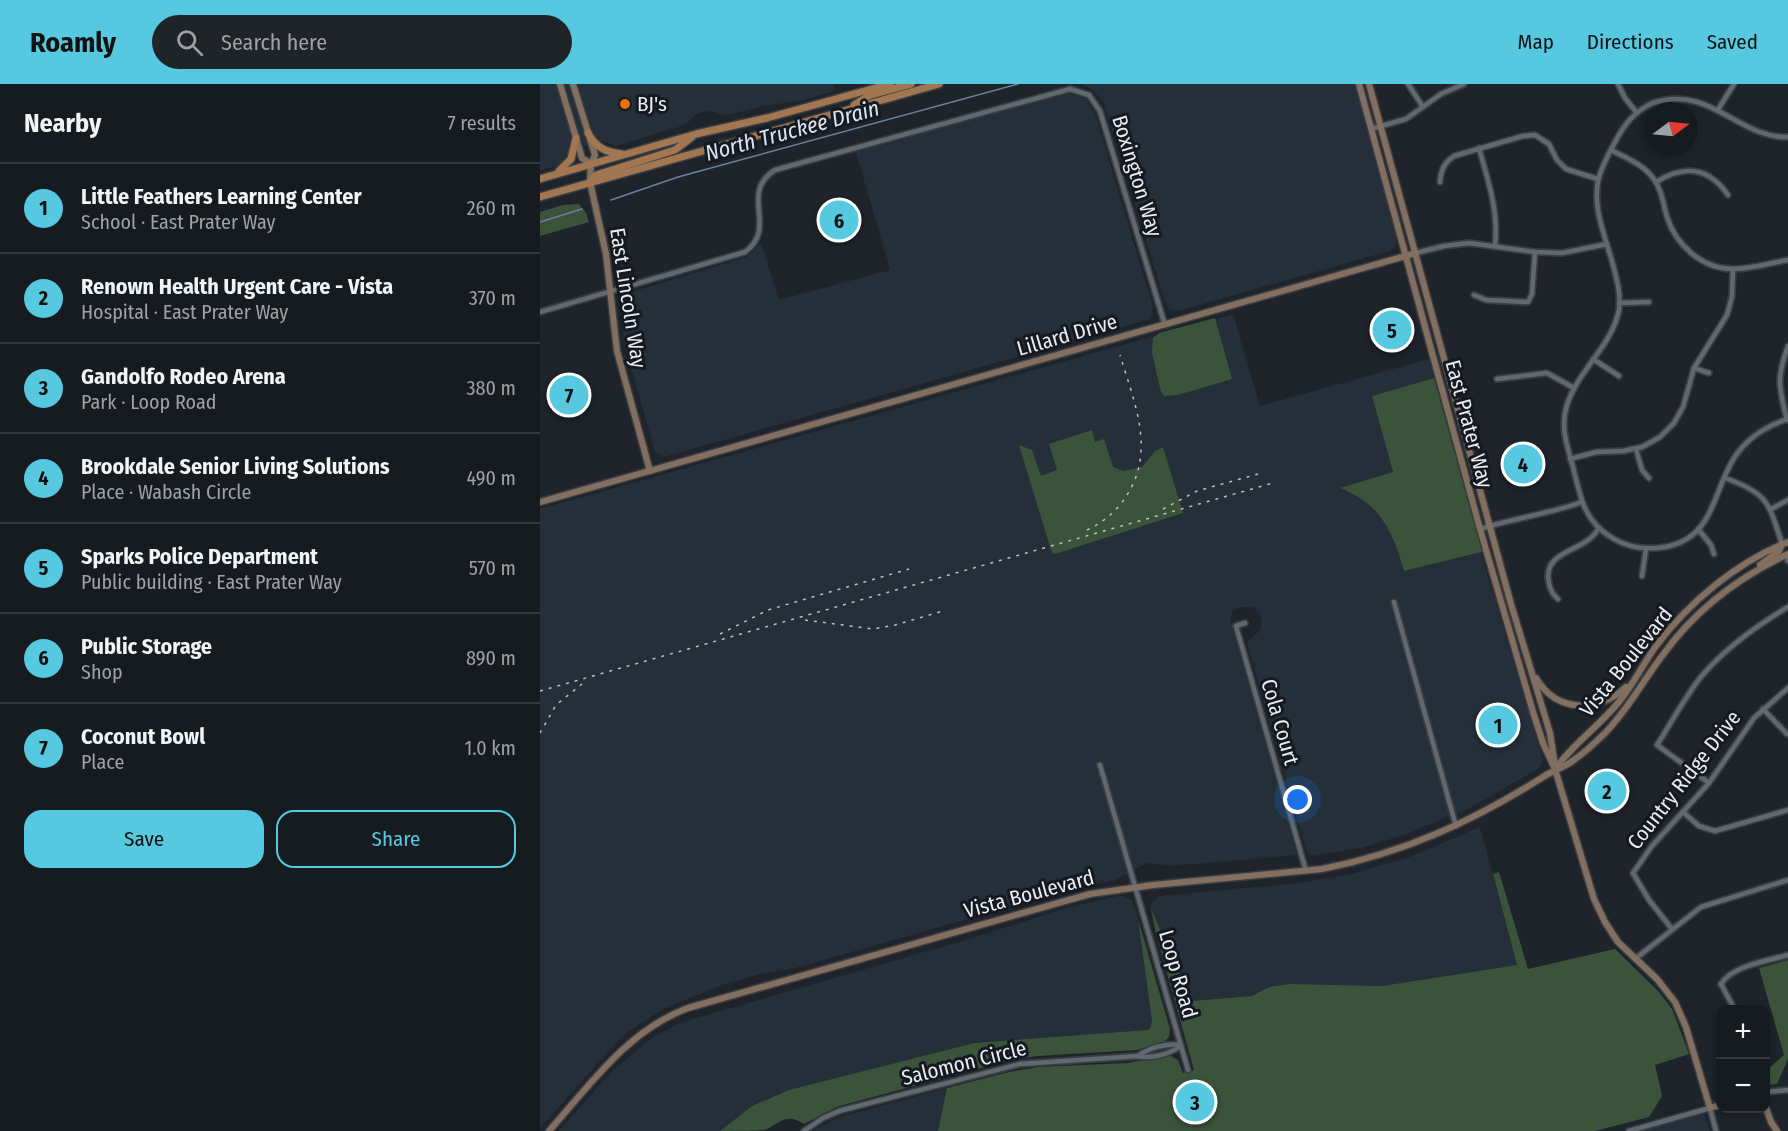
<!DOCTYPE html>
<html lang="en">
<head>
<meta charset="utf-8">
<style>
	:root { --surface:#161b20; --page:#1f2429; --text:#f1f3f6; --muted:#9ea1a5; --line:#35393e; --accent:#56c9e1 }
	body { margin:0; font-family:"Fira Sans Condensed",sans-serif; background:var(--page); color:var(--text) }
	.controls { position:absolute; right:18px; bottom:18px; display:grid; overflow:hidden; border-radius:12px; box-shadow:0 3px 9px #0003 }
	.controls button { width:54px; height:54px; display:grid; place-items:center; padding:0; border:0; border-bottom:2px solid var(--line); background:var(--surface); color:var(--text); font:30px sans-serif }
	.compass { position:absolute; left:1104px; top:18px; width:54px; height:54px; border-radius:50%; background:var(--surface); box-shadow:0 3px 9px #0003; rotate:74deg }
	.you { position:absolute; left:758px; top:716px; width:21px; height:21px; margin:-15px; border:4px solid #fff; border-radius:50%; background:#1a73e8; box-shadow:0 0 0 9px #1a73e833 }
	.badge { display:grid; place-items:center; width:39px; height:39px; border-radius:50%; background:var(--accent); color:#111; font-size:20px; font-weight:700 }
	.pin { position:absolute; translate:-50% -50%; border:3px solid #fff; box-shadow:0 2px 6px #0006 }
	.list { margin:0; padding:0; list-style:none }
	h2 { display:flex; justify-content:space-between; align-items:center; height:78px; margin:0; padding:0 24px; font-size:26px }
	h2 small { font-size:20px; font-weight:400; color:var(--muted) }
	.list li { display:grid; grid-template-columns:39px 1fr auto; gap:18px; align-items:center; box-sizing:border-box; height:90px; padding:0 24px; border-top:2px solid var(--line) }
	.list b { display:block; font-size:22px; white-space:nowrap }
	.list p { margin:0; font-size:20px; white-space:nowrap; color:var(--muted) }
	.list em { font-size:20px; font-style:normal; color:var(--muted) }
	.actions { display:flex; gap:12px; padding:18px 24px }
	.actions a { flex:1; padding:14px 0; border:2px solid var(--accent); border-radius:18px; text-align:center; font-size:21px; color:var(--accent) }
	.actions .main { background:var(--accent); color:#111 }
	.icon { flex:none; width:33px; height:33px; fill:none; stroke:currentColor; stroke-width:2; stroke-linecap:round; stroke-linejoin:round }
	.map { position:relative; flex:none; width:1248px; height:1047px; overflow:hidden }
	header { display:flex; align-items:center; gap:36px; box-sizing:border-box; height:84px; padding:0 30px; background:var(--accent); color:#111 }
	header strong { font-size:28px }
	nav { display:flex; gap:33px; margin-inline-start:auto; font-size:21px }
	.search { width:420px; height:54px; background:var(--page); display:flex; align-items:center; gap:15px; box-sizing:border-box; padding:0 21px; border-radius:33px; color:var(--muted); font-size:22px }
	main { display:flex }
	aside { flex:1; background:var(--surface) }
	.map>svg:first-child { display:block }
</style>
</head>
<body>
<header>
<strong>Roamly</strong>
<div class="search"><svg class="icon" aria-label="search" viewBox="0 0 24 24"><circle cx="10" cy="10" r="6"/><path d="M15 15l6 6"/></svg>Search here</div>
<nav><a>Map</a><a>Directions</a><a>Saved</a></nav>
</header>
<main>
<aside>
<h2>Nearby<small>7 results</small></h2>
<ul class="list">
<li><span class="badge">1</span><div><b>Little Feathers Learning Center</b><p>School · East Prater Way</p></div><em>260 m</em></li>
<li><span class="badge">2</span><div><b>Renown Health Urgent Care - Vista</b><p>Hospital · East Prater Way</p></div><em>370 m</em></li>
<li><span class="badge">3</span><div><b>Gandolfo Rodeo Arena</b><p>Park · Loop Road</p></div><em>380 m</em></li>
<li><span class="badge">4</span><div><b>Brookdale Senior Living Solutions</b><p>Place · Wabash Circle</p></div><em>490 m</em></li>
<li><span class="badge">5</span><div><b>Sparks Police Department</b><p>Public building · East Prater Way</p></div><em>570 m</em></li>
<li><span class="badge">6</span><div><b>Public Storage</b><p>Shop</p></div><em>890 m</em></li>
<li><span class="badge">7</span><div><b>Coconut Bowl</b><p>Place</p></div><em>1.0 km</em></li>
</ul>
<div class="actions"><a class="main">Save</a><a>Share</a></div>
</aside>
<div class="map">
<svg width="1248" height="1047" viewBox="0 0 1248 1047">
	<rect width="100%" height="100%" fill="#1e242a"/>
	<g fill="#252f3a">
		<path d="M 0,0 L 293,0 L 295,7 L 259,17 L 223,22 L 187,31 L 178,30 L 170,26 L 154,31 L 150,37 L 142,42 L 75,62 L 62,57 L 28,67 L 22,79 L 0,87 Z"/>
		<path d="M 542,0 L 815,0 L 857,153 L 855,163 L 849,167 L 638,227 L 630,226 L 625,218 L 564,19 L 554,7 Z"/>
		<path d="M 527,10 L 534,10 L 546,15 L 555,29 L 613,223 L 611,233 L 607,236 L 127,372 L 122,372 L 115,367 L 84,259 L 80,218 L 85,210 L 207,173 L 221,159 L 239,216 L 350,186 L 316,68 Z"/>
		<path d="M 693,230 L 720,322 L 889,275 L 894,294 L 832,312 L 853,388 L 801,404 L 823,415 L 846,439 L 856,459 L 864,487 L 941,469 L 1003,677 L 999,684 L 932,723 L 867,750 L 821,764 L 771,772 L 766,766 L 707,559 L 708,556 L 720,547 L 722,537 L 720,530 L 713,523 L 699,523 L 692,528 L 690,536 L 757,771 L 630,782 L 608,779 L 574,796 L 534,805 L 255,884 L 225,889 L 187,899 L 127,923 L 90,946 L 79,956 L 0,1044 L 0,425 Z"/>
		<path d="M 940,743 L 977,881 L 842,902 L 750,900 L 729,903 L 712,912 L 652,917 L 611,825 L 611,819 L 620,812 L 759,799 L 808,791 L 870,773 Z"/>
		<path d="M 578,812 L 584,812 L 592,817 L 598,835 L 612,937 L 610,945 L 607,946 L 434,959 L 249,1006 L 212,1022 L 180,1047 L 19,1047 L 72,987 L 112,954 L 139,939 L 436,853 L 523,825 Z"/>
		<path d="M 407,1004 L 398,1047 L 273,1047 L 300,1033 Z"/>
		<path d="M 1163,1030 L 1165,1032 L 1170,1047 L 1103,1047 Z"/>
	</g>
	<g fill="#3b533b">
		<path d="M 39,120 L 46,129 L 49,138 L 0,152 L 0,128 L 23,121 Z"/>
		<path d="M 675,234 L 692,295 L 638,311 L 624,312 L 621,308 L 612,269 L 613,254 L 619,249 Z"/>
		<path d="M 894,294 L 942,468 L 864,487 C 853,448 841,420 800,404 L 853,388 L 832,312 Z"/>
		<path d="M 552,346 L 555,358 L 564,355 L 573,383 L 584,387 L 602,383 L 615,367 L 623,363 L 643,429 L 515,470 L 512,469 L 479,361 L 492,366 L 501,392 L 517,386 L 509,360 Z"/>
		<path d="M 959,788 L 988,885 L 1075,865 L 1118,907 L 1132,925 L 1149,970 L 1115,981 L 1122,1012 L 1109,1033 L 1055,1047 L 398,1047 L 407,1004 L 469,988 L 499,983 L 588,979 L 629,971 L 638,976 L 643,989 L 654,986 L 616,850 L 611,825 L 652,917 L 712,912 L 729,903 L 750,900 L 842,902 L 977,881 L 953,790 Z"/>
		<path d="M 598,835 L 630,945 L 629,953 L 624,958 L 597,966 L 498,972 L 471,976 L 296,1023 L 264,1040 C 247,1028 239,1039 225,1046 C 217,1047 190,1047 180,1047 L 212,1022 L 249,1006 L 434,959 L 607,946 L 610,945 L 612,937 Z"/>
		<path d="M 1248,876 L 1248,975 L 1237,1000 L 1227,1001 L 1226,987 L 1244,971 L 1219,884 Z"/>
	</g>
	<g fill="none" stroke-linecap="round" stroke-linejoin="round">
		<g stroke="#6c80a0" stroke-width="1.5">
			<path d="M 71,116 L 138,93 L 478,0"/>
			<path d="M 0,138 L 42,125"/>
		</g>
		<g stroke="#3a3e43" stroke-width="8">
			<g id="street">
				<path d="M 868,0 L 883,23"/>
				<path d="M 1078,0 L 1085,14 L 1097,29"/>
				<path d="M 1179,24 L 1194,0"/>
				<path d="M 831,45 L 866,35 L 901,10 L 924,0"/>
				<path d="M 1248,53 C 1197,54 1170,0 1113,19 C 1094,27 1083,42 1074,60 C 1068,71 1062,82 1059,93 C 1051,122 1066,154 1073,181 C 1077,196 1081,210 1079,226 C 1072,262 1038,286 1027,321 C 1020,342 1027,362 1033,383 C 1036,395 1039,409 1044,422 C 1056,450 1086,467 1117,464 C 1174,459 1171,411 1194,374 C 1207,354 1226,342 1248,335"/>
				<path d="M 939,64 C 948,97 959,127 955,162"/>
				<path d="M 1071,66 C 1086,74 1103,80 1113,94 C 1122,105 1123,120 1127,133 C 1136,161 1162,185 1193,185 C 1211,185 1230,179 1248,176"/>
				<path d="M 900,98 C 901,86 904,79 914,72 L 983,52 L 995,51 L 1009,60 L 1017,76 L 1026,85 L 1058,95"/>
				<path d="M 1116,98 C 1144,81 1168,82 1188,111"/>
				<path d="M 876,169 L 904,162 L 929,159 L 995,168 L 1022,169 L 1067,160"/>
				<path d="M 934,211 L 946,216 L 988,218 L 992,210 L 995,168"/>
				<path d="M 1079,219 L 1109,218"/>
				<path d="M 0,228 L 205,168 C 239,143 198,110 235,86 L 530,5 L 549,11 L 560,27 L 625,241"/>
				<path d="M 1053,275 L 1079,292"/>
				<path d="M 1154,284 L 1169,289"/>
				<path d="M 957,295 L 1007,289 L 1034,304"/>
				<path d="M 1247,336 C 1239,303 1236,295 1248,262"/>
				<path d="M 1096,365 L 1102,386 L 1109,394"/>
				<path d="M 1030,375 L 1056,368 L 1083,367 L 1102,363 L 1120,353 L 1134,339 L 1143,323 L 1154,284 L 1187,231 L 1192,212 L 1193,185"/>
				<path d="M 1185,394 C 1228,409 1229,419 1242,460"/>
				<path d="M 1231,425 L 1248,416"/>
				<path d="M 940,445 C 974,434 1009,430 1042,418"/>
				<path d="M 1158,445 L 1171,461 L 1174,470"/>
				<path d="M 1246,471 L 1248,477"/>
				<path d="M 1102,492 L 1106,465"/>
				<path d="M 1018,515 C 1013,511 1010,505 1009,499 C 1003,475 1026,469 1042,460 C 1049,456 1055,451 1059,444"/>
				<path d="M 854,518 L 916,742"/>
				<path d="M 705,539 L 696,542 L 766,787"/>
				<path d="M 1223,625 L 1247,650"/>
				<path d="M 560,681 L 648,986"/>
				<path d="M 1169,699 L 1117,661 C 1131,639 1144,615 1160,594 C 1184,565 1216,542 1248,523"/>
				<path d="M 1143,728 L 1159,742 L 1175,747 L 1248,726"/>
				<path d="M 1132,845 L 1109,816 L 1093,789 L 1112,762 L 1169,699 L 1214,634 L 1248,604"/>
				<path d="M 1095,875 L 1161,823 L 1248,796"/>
				<path d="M 1181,900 C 1193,881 1228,877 1248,871"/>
				<path d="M 1181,900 L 1195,926"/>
				<path d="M 598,972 C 609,963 628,959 641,961"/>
				<path d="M 1226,1008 L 1248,1006"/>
				<path d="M 264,1047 L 283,1034 L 299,1027 L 480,980 L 598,972 C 613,975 629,970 641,962"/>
				<path d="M 1089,1047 L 1170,1024 L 1176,1047"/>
			</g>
		</g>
		<g stroke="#3a3e43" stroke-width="9">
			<g id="secondary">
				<path d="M 20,0 L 42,74 L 51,80"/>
				<path d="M 33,0 L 55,71 L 51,80 L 50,98 L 66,170 L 77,267 L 110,387"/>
				<path d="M 819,0 L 940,445 L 993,628 L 1003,659 L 1015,685 L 1054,815 L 1065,838 L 1078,858 L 1117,895 L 1135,918 L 1146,943 L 1170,1024 L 1180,1021"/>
				<path d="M 829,0 L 971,520 L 1010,649 L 1015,682"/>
				<path d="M 0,418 L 876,169"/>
				<path d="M 1220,481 L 1239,467 L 1242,460"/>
				<path d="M 996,594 C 1016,629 1059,629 1086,603"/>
				<path d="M 1015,685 C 1033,660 1059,642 1078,619 C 1093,601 1103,580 1116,562 C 1149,518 1197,478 1248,458"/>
				<path d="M 1226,1024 L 1231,1038 L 1237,1047"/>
				<path d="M 9,1047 C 50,1001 88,946 148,924 L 550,810 L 613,801 L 782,785 C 864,769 933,737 1003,693 C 1012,687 1022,684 1031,678 C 1043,670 1055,659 1066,648 C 1088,625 1103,597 1122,572 C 1154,527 1199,493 1248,470"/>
			</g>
		</g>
		<g stroke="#3a3e43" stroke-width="10">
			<g id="primary">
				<path d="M 314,21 L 330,11 L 371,0"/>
				<path d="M 48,49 C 56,64 66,68 82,70"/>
				<path d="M 19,87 L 31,75 L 36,54"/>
				<path d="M 0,95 L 156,50 L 227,34 L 350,0"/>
				<path d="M 50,98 L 56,91 L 135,66 L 152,53"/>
				<path d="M 0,113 L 399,0"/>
			</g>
		</g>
		<use href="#street" stroke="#62686f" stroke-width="4.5"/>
		<use href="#secondary" stroke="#836f60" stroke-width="6"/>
		<use href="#primary" stroke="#a37652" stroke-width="7"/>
		<g stroke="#bdc0c6" stroke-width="1.5" stroke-dasharray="3 6" stroke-linecap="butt">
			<path d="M 623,425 L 657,407 L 718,390"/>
			<path d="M 547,446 C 562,439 576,428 585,414 C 617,368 594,318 580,271"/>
			<path d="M 265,536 L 333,545 L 355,541 L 403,527"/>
			<path d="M 180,550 L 228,526 L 369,485"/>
			<path d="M 0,607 L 733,399"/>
			<path d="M 0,649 L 16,621 L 42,600"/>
		</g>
	</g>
	<circle fill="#e8710a" stroke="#151a20" stroke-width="2" cx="85" cy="20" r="6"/>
	<g text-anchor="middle" stroke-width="6" stroke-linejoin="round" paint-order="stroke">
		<g font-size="21" fill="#eaedf2" stroke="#151a20" text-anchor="start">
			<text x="97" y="27">BJ's</text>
		</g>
		<g font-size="21" fill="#eaedf2" stroke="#151a20">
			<text transform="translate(597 92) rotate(73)" y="7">Boxington Way</text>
			<text transform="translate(88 214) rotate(81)" y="7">East Lincoln Way</text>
			<text transform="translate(527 251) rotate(-16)" y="7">Lillard Drive</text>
			<text transform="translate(929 340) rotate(75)" y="7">East Prater Way</text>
			<text transform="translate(1086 578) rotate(-51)" y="7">Vista Boulevard</text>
			<text transform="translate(740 638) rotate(74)" y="7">Cola Court</text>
			<text transform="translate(1144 696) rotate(-52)" y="7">Country Ridge Drive</text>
			<text transform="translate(489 810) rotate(-15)" y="7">Vista Boulevard</text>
			<text transform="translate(638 890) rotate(74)" y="7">Loop Road</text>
			<text transform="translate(424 979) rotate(-14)" y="7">Salomon Circle</text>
		</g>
		<g font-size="22" font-style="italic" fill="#dbe4f3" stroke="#151a20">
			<text transform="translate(252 46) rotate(-15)" y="8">North Truckee Drain</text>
		</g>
	</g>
</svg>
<div class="controls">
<button>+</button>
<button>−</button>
</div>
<svg class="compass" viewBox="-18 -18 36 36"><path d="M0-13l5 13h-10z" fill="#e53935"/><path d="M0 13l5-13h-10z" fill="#9ea1a5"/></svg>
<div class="you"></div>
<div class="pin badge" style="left:958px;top:641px">1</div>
<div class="pin badge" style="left:1067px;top:707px">2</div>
<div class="pin badge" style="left:655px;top:1018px">3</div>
<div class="pin badge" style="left:983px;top:380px">4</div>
<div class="pin badge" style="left:852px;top:246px">5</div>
<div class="pin badge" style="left:299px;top:136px">6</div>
<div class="pin badge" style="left:29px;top:311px">7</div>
</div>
</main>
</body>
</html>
